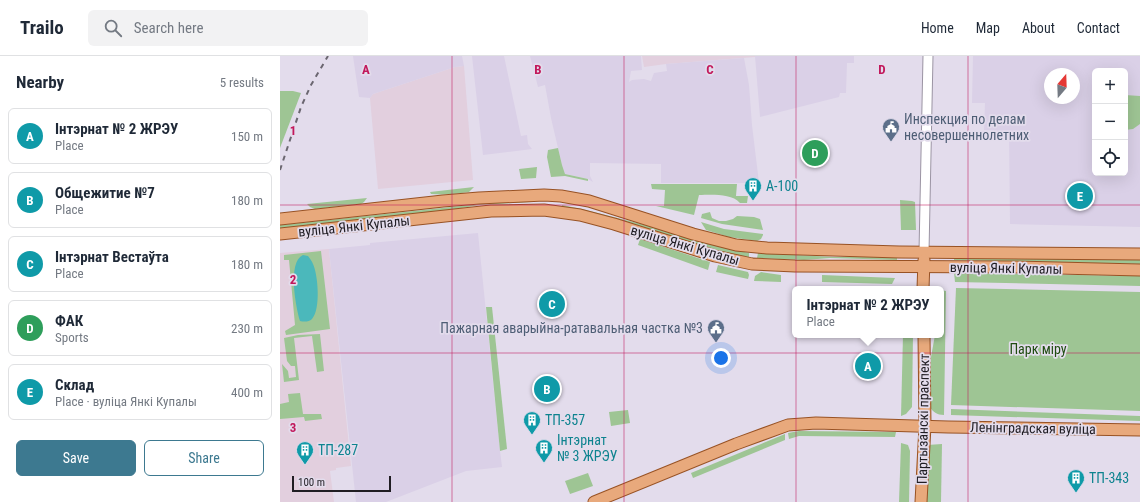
<!DOCTYPE html>
<html lang="en">
<head>
<meta charset="utf-8">
<style>
	:root { --surface:#fff; --page:#f2f2f3; --text:#1f2937; --muted:#747a83; --line:#e0e1e3; --accent:#3d7990 }
	body { margin:0; font-family:"Roboto Condensed",sans-serif; background:var(--page); color:var(--text) }
	.controls { position:absolute; right:12px; top:12px; display:grid; overflow:hidden; border-radius:6px; box-shadow:0 4px 16px #0002 }
	.controls button { width:36px; height:36px; display:grid; place-items:center; padding:0; border:0; border-bottom:1px solid var(--line); background:var(--surface); color:var(--text); font:20px sans-serif }
	.compass { position:absolute; left:764px; top:12px; width:36px; height:36px; border-radius:50%; background:var(--surface); box-shadow:0 4px 16px #0002; rotate:19deg }
	.scale { position:absolute; left:12px; bottom:10px; width:99px; box-sizing:border-box; padding-left:4px; border:2px solid #201d23; border-top:0; font-size:11px; line-height:14px; white-space:nowrap; color:#201d23; -webkit-text-stroke:3px #e3dcec; paint-order:stroke }
	.you { position:absolute; left:441px; top:302px; width:14px; height:14px; margin:-10px; border:3px solid #fff; border-radius:50%; background:#1a73e8; box-shadow:0 0 0 6px #1a73e833 }
	.badge { display:grid; place-items:center; width:26px; height:26px; border-radius:50%; background:var(--accent); color:#fff; font-size:13px; font-weight:700 }
	.pin { position:absolute; translate:-50% -50%; border:2px solid #fff; box-shadow:0 1px 4px #0006 }
	.popup { position:absolute; left:512px; top:230px; width:152px; height:52px; box-sizing:border-box; display:grid; place-content:center; border-radius:6px; background:var(--surface); filter:drop-shadow(0 1px 3px #0005); font-size:13px; white-space:nowrap; color:var(--muted) }
	.popup b { font-size:15px; color:var(--text) }
	.popup::after { content:''; position:absolute; left:50%; top:100%; margin-left:-8px; border:8px solid transparent; border-top-color:var(--surface) }
	.list { margin:0; padding:0; list-style:none }
	h2 { display:flex; justify-content:space-between; align-items:center; height:52px; margin:0; padding:0 16px; font-size:17px }
	h2 small { font-size:13px; font-weight:400; color:var(--muted) }
	.list li { display:grid; grid-template-columns:26px 1fr auto; gap:12px; align-items:center; box-sizing:border-box; height:56px; margin:0 8px 8px; padding:0 8px; border:1px solid var(--line); border-radius:6px }
	.list b { display:block; font-size:15px; white-space:nowrap }
	.list p { margin:0; font-size:13px; white-space:nowrap; color:var(--muted) }
	.list em { font-size:13px; font-style:normal; color:var(--muted) }
	.actions { display:flex; gap:8px; padding:12px 16px }
	.actions a { flex:1; padding:9px 0; border:1px solid var(--accent); border-radius:6px; text-align:center; font-size:14px; color:var(--accent) }
	.actions .main { background:var(--accent); color:#fff }
	.icon { flex:none; width:22px; height:22px; fill:none; stroke:currentColor; stroke-width:2; stroke-linecap:round; stroke-linejoin:round }
	.map { position:relative; flex:none; width:860px; height:446px; overflow:hidden }
	header { display:flex; align-items:center; gap:24px; box-sizing:border-box; height:56px; padding:0 20px; background:var(--surface); border-bottom:1px solid var(--line) }
	header strong { font-size:19px }
	nav { display:flex; gap:22px; margin-inline-start:auto; font-size:14px }
	.search { width:280px; height:36px; background:var(--page); display:flex; align-items:center; gap:10px; box-sizing:border-box; padding:0 14px; border-radius:6px; color:var(--muted); font-size:15px }
	main { display:flex }
	aside { flex:1; background:var(--surface) }
	.map>svg:first-child { display:block }
</style>
</head>
<body>
<header>
<strong>Trailo</strong>
<div class="search"><svg class="icon" aria-label="search" viewBox="0 0 24 24"><circle cx="10" cy="10" r="6"/><path d="M15 15l6 6"/></svg>Search here</div>
<nav><a>Home</a><a>Map</a><a>About</a><a>Contact</a></nav>
</header>
<main>
<aside>
<h2>Nearby<small>5 results</small></h2>
<ul class="list">
<li><span class="badge" style="background:#0f9aa8">A</span><div><b>Інтэрнат № 2 ЖРЭУ</b><p>Place</p></div><em>150 m</em></li>
<li><span class="badge" style="background:#0f9aa8">B</span><div><b>Общежитие №7</b><p>Place</p></div><em>180 m</em></li>
<li><span class="badge" style="background:#0f9aa8">C</span><div><b>Інтэрнат Вестаўта</b><p>Place</p></div><em>180 m</em></li>
<li><span class="badge" style="background:#2e9e5b">D</span><div><b>ФАК</b><p>Sports</p></div><em>230 m</em></li>
<li><span class="badge" style="background:#0f9aa8">E</span><div><b>Склад</b><p>Place · вуліца Янкі Купалы</p></div><em>400 m</em></li>
</ul>
<div class="actions"><a class="main">Save</a><a>Share</a></div>
</aside>
<div class="map">
<svg width="860" height="446" viewBox="0 0 860 446">
	<rect width="100%" height="100%" fill="#e3dcec"/>
	<g fill="#e2cfde">
		<path d="M 362,0 L 475,0 L 475,1 L 386,8 L 364,11 Z"/>
		<path d="M 184,10 L 193,124 L 98,133 L 90,42 L 93,38 L 175,11 Z"/>
		<path d="M 49,193 L 71,410 L 56,412 L 56,414 L 50,415 L 54,446 L 0,446 L 0,197 Z"/>
	</g>
	<g fill="#dad0e7" fill-rule="evenodd">
		<path d="M 73,0 L 182,0 L 184,10 L 175,11 L 93,38 L 90,42 L 79,41 Z"/>
		<path d="M 192,0 L 224,0 L 241,80 L 247,79 L 248,88 L 252,93 L 203,99 Z"/>
		<path d="M 250,0 L 361,0 L 362,14 L 351,15 L 349,26 L 352,24 L 364,23 L 371,25 L 374,17 L 387,15 L 386,8 L 464,2 L 469,29 L 472,69 L 479,127 L 381,127 L 381,108 L 310,107 L 310,120 L 313,126 L 308,123 L 285,118 L 282,109 L 271,62 L 265,29 L 258,31 Z"/>
		<path d="M 475,0 L 574,0 L 574,7 L 567,7 L 566,37 L 560,37 L 559,41 L 480,61 Z"/>
		<path d="M 693,0 L 860,0 L 860,171 L 730,168 L 729,75 L 704,74 L 705,47 L 692,47 ZM 815,15 L 845,15 L 845,117 L 815,117 ZM 770,18 L 794,18 L 794,42 L 770,42 Z"/>
		<path d="M 198,177 L 220,395 L 222,411 L 186,415 L 106,446 L 76,446 L 49,193 L 90,189 L 90,187 Z"/>
	</g>
	<g fill="#9ec594">
		<path d="M 0,35 L 13,35 L 21,37 L 0,92 Z"/>
		<path d="M 845,39 L 860,40 L 860,68 L 853,73 L 845,74 Z"/>
		<path d="M 278,92 L 282,109 L 285,118 L 308,123 L 308,125 L 285,120 L 271,121 L 267,101 L 268,94 Z"/>
		<path d="M 257,111 L 256,122 L 241,123 L 239,113 Z"/>
		<path d="M 371,128 L 457,128 L 456,140 L 468,140 L 467,147 L 460,147 C 451,137 431,139 419,139 L 414,159 L 376,150 L 384,150 L 385,134 L 372,133 Z"/>
		<path d="M 194,131 L 189,136 C 176,138 164,139 151,138 L 150,136 Z"/>
		<path d="M 87,142 L 84,146 L 81,148 L 35,153 L 30,151 L 27,148 Z"/>
		<path d="M 252,144 L 252,146 L 199,149 L 153,157 L 0,173 L 0,169 L 200,148 Z"/>
		<path d="M 620,144 L 632,145 L 635,146 L 636,174 L 621,174 Z"/>
		<path d="M 282,149 L 302,153 L 377,172 L 440,191 L 469,197 L 469,201 L 439,196 L 282,151 Z"/>
		<path d="M 430,156 L 432,162 L 439,165 L 446,165 L 453,163 L 457,160 L 474,161 L 480,163 L 483,174 L 442,168 L 421,162 L 422,158 Z"/>
		<path d="M 421,166 L 444,173 L 483,178 L 483,179 L 481,183 L 477,185 L 449,181 L 426,174 Z"/>
		<path d="M 360,183 L 430,206 L 428,214 L 358,189 Z"/>
		<path d="M 41,195 L 50,273 L 6,279 L 5,275 L 15,269 L 9,204 L 4,204 L 4,199 Z"/>
		<path d="M 478,197 L 554,201 L 617,201 L 617,204 L 550,202 L 524,204 L 477,202 Z"/>
		<path d="M 674,199 L 860,203 L 860,208 L 674,204 Z"/>
		<path d="M 438,209 L 468,216 L 469,219 L 468,223 L 436,216 Z"/>
		<path d="M 481,216 L 501,219 L 501,226 L 474,225 L 475,220 Z"/>
		<path d="M 674,217 L 860,220 L 860,230 L 675,226 Z"/>
		<path d="M 542,219 L 615,222 L 612,228 L 542,226 Z"/>
		<path d="M 676,232 L 860,236 L 860,355 L 671,349 Z"/>
		<path d="M 661,234 L 666,235 L 664,359 C 657,359 653,356 649,350 L 651,301 L 655,279 L 661,279 Z"/>
		<path d="M 206,251 L 212,251 L 227,393 L 220,395 Z"/>
		<path d="M 40,278 L 44,315 L 37,316 L 32,280 L 14,282 L 19,324 L 4,326 L 2,308 L 8,315 L 9,322 L 16,321 L 15,310 L 11,310 L 7,305 L 4,282 L 18,279 Z"/>
		<path d="M 623,279 L 633,279 L 632,351 L 626,358 L 621,360 Z"/>
		<path d="M 20,337 L 23,358 L 41,358 L 42,363 L 25,365 L 24,361 L 0,363 L 0,348 L 9,346 L 8,338 Z"/>
		<path d="M 671,353 L 860,360 L 860,365 L 671,359 Z"/>
		<path d="M 348,354 L 350,367 L 331,370 L 329,356 Z"/>
		<path d="M 519,375 L 616,376 L 615,381 L 519,380 L 509,383 L 508,377 Z"/>
		<path d="M 505,378 L 505,384 L 413,422 L 411,417 Z"/>
		<path d="M 621,387 L 628,389 L 630,395 L 629,446 L 619,446 Z"/>
		<path d="M 662,388 L 661,446 L 645,446 L 647,389 Z"/>
		<path d="M 308,417 L 313,430 L 290,438 L 285,425 Z"/>
	</g>
	<path fill="#4bb8bb" d="M 23,199 L 28,200 C 30,203 32,205 33,208 C 38,219 41,253 32,263 C 29,266 24,266 20,265 C 16,252 7,206 23,199 Z"/>
	<g fill="none" stroke-linecap="round" stroke-linejoin="round">
		<g stroke="#9b94a3" stroke-width="11">
			<path id="minor" d="M 644,196 L 648,0"/>
		</g>
		<g stroke="#985224" stroke-width="13">
			<g id="major">
				<path d="M 0,163 L 163,145 L 199,142 L 264,139 L 281,140 L 309,145 L 413,178 L 456,189 L 487,192 L 619,196 L 860,198"/>
				<path d="M 0,178 L 211,155 L 264,154 L 300,159 L 334,168 L 435,200 L 472,208 L 515,210 L 734,211 L 860,214"/>
				<path d="M 643,233 L 644,204"/>
				<path d="M 314,446 L 456,388 L 508,369 L 536,367 L 668,371 L 860,374"/>
				<path d="M 641,446 L 645,370 L 644,279"/>
			</g>
		</g>
		<use href="#minor" stroke="#fff" stroke-width="9"/>
		<use href="#major" stroke="#e8a97c" stroke-width="11"/>
		<path stroke="#6b6670" stroke-width="2" stroke-dasharray="5 5" stroke-linecap="butt" d="M 0,114 L 21,51 L 31,29 L 48,0"/>
	</g>
	<path fill="none" stroke="#c2185b" stroke-width="1" stroke-opacity="0.55" d="M 172,0 L 172,446M 344,0 L 344,446M 516,0 L 516,446M 688,0 L 688,446M 0,149 L 860,149M 0,297 L 860,297"/>
	<defs>
		<g id="civic-pin" transform="scale(0.9)"><path d="M0 17L-7.5 6A9.5 9.5 0 1 1 7.5 6Z" fill="#5c6f8a" stroke="#e3dcec"/><path d="M-.6-6.5H3V-4.5H.6V-3L4-1V1h2V6H-6V1h2V-1L-.6-3ZM-1.2 2.5V6h2.4V2.5Z" fill="#fff"/></g>
		<g id="building-pin" transform="scale(0.9)"><path d="M0 17L-7.5 6A9.5 9.5 0 1 1 7.5 6Z" fill="#0f9aa8" stroke="#e3dcec"/><path d="M-4-6H4V6H1V3H-1V6H-4ZM-2.5-4.3h1.7v1.8h-1.7ZM.8-4.3h1.7v1.8H.8ZM-2.5-1h1.7V.8h-1.7ZM.8-1h1.7V.8H.8Z" fill="#fff"/></g>
	</defs>
	<g fill-rule="evenodd">
		<use href="#civic-pin" x="611" y="71"/>
		<use href="#building-pin" x="473" y="130"/>
		<use href="#civic-pin" x="436" y="272"/>
		<use href="#building-pin" x="252" y="364"/>
		<use href="#building-pin" x="264" y="392"/>
		<use href="#building-pin" x="25" y="394"/>
		<use href="#building-pin" x="796" y="422"/>
	</g>
	<g text-anchor="middle" stroke-width="3.5" stroke-linejoin="round" paint-order="stroke">
		<g font-size="14" fill="#4e5e75" stroke="#e3dcec" text-anchor="start">
			<text x="624" y="68">Инспекция по делам<tspan x="624" dy="16">несовершеннолетних</tspan></text>
			<text x="423" y="277" text-anchor="end">Пажарная аварыйна-ратавальная частка №3</text>
		</g>
		<g font-size="14" fill="#0d838f" stroke="#e3dcec" text-anchor="start">
			<text x="486" y="135">А-100</text>
			<text x="265" y="369">ТП-357</text>
			<text x="277" y="389">Інтэрнат<tspan x="277" dy="16">№ 3 ЖРЭУ</tspan></text>
			<text x="38" y="399">ТП-287</text>
			<text x="809" y="427">ТП-343</text>
		</g>
		<g font-size="14" fill="#201d23" stroke="#e3dcec">
			<text transform="translate(74 170) rotate(-6)" y="5">вуліца Янкі Купалы</text>
			<text transform="translate(405 189) rotate(16)" y="5">вуліца Янкі Купалы</text>
			<text transform="translate(726 212) rotate(1)" y="5">вуліца Янкі Купалы</text>
			<text transform="translate(643 363) rotate(-89)" y="5">Партызанскі праспект</text>
			<text transform="translate(753 372) rotate(1)" y="5">Ленінградская вуліца</text>
		</g>
		<g font-size="14" fill="#1f4c10" stroke="#e3dcec">
			<text x="758" y="298">Парк міру</text>
		</g>
	</g>
	<g font-size="13" text-anchor="middle" font-weight="bold" fill="#c2185b" stroke="#e3dcec" stroke-width="3.5" stroke-linejoin="round" paint-order="stroke">
		<text x="86" y="18">A</text>
		<text x="258" y="18">B</text>
		<text x="430" y="18">C</text>
		<text x="602" y="18">D</text>
		<text x="13" y="79">1</text>
		<text x="13" y="228">2</text>
		<text x="13" y="376">3</text>
	</g>
</svg>
<div class="controls">
<button>+</button>
<button>−</button>
<button><svg class="icon" aria-label="locate" viewBox="0 0 24 24"><circle cx="12" cy="12" r="6"/><path d="M12 2v4M12 18v4M2 12h4M18 12h4"/></svg></button>
</div>
<svg class="compass" viewBox="-18 -18 36 36"><path d="M0-13l5 13h-10z" fill="#e53935"/><path d="M0 13l5-13h-10z" fill="#747a83"/></svg>
<div class="scale">100 m</div>
<div class="you"></div>
<div class="pin badge" style="left:588px;top:310px;background:#0f9aa8">A</div>
<div class="popup"><b>Інтэрнат № 2 ЖРЭУ</b>Place</div>
<div class="pin badge" style="left:267px;top:333px;background:#0f9aa8">B</div>
<div class="pin badge" style="left:272px;top:248px;background:#0f9aa8">C</div>
<div class="pin badge" style="left:535px;top:97px;background:#2e9e5b">D</div>
<div class="pin badge" style="left:800px;top:140px;background:#0f9aa8">E</div>
</div>
</main>
</body>
</html>
